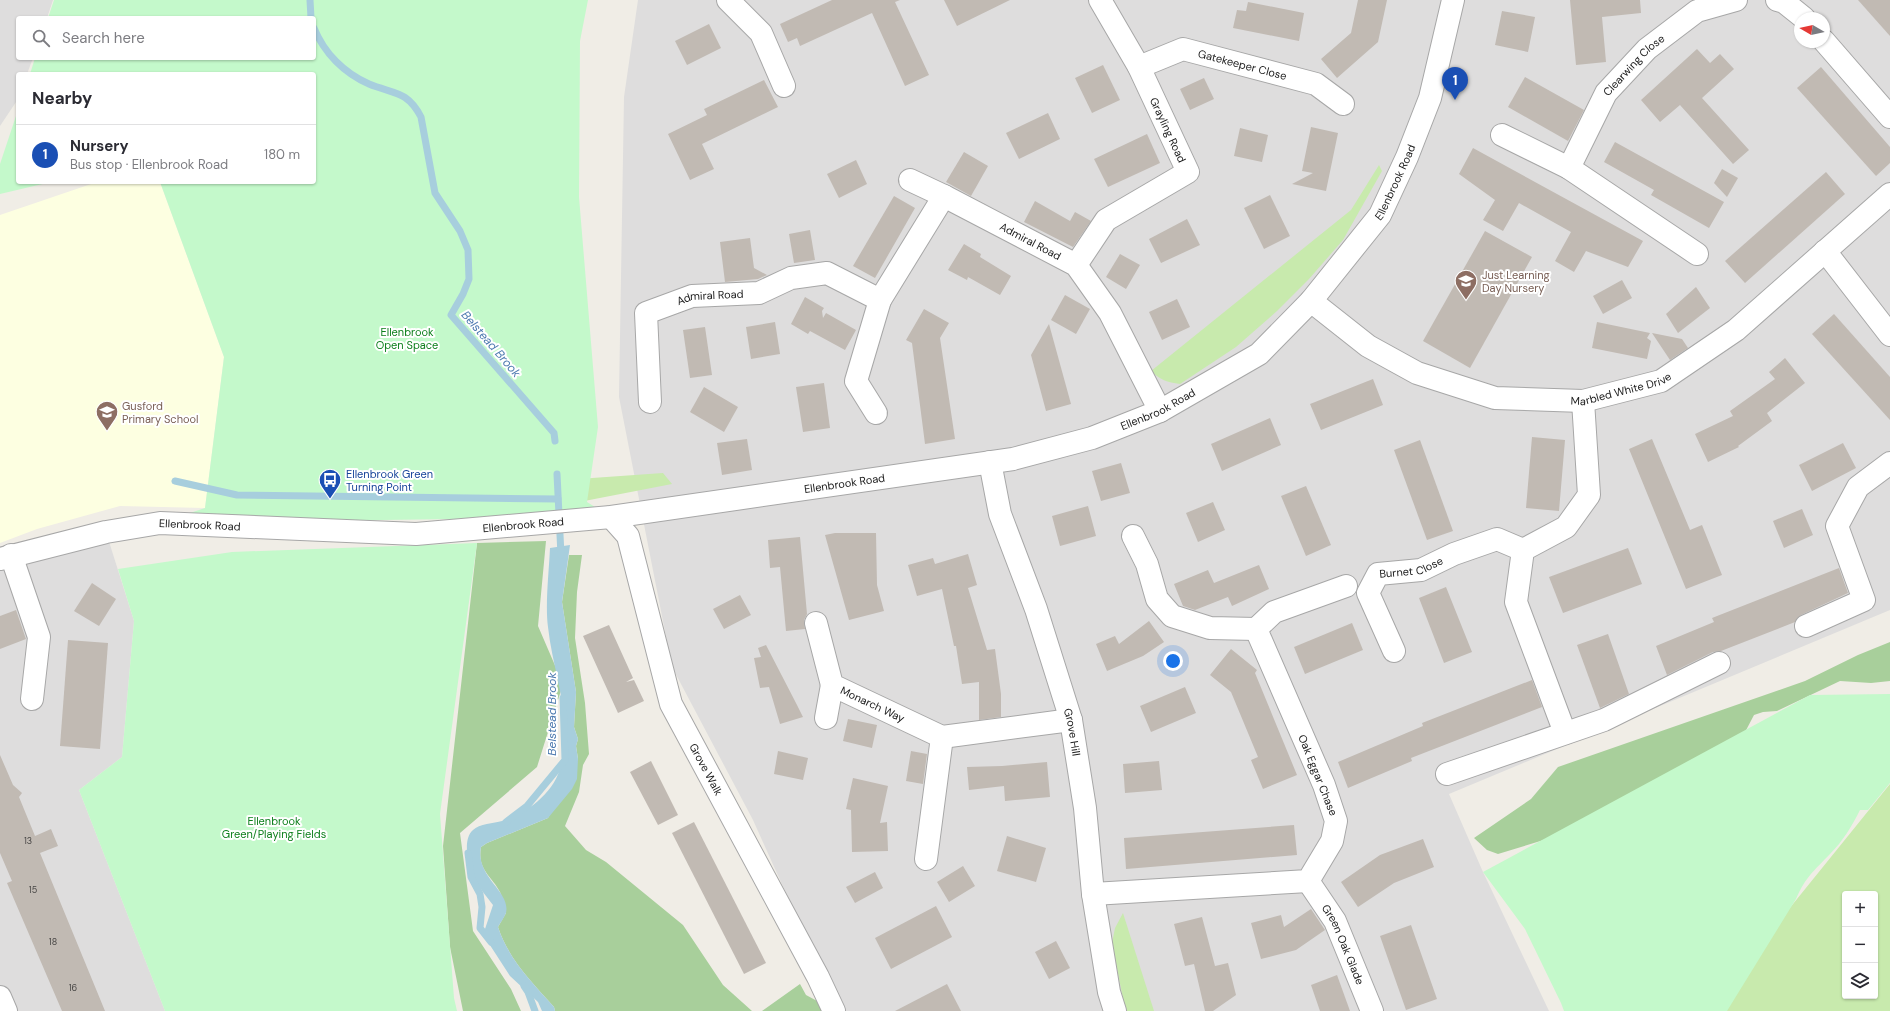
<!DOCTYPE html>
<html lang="en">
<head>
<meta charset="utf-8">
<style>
	:root { --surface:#fff; --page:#f7f7f7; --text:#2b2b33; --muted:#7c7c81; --line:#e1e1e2; --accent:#2563eb }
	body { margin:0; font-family:"DM Sans",sans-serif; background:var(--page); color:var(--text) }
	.controls { position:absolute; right:12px; bottom:12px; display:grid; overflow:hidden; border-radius:4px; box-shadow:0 1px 3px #0004 }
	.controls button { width:36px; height:36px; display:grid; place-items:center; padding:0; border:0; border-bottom:1px solid var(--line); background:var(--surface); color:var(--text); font:20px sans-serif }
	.compass { position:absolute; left:1794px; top:12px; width:36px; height:36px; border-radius:50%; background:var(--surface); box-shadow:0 1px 3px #0004; rotate:279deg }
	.you { position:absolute; left:1173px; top:661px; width:14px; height:14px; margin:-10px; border:3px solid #fff; border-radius:50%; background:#1a73e8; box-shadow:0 0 0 6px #1a73e833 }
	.badge { display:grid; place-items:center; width:26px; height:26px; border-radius:50%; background:var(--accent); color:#fff; font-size:13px; font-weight:700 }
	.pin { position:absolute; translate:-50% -33px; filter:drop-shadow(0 1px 2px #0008) }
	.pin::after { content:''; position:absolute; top:21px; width:14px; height:12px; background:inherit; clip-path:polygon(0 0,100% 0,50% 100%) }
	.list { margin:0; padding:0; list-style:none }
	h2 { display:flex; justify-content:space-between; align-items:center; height:52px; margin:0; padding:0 16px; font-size:17px }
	h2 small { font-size:13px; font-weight:400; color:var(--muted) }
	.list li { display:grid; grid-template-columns:26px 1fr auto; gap:12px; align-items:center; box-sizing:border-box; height:60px; padding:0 16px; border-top:1px solid var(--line) }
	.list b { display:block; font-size:15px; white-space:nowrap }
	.list p { margin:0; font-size:13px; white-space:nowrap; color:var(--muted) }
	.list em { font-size:13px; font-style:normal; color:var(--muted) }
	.icon { flex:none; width:22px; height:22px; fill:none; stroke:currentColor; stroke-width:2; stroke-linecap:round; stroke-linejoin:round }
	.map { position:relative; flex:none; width:1890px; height:1011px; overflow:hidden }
	.search { position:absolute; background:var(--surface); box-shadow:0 1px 3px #0004; left:16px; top:16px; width:300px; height:44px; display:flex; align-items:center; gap:10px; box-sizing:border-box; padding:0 14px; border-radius:4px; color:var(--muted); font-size:15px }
	.panel { position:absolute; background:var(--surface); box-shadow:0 1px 3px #0004; left:16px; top:72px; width:300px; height:112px; border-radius:4px }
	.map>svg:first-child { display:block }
</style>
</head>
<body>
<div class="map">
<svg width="1890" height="1011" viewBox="0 0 1890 1011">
	<rect width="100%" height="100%" fill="#f0ede6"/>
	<g fill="#dedddd" fill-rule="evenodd">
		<path d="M 0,0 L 53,0 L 47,18 L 18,18 L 18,58 L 33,58 L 27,74 L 18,74 L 18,99 L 0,126 Z"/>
		<path d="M 638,0 L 1890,0 L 1890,610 L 1449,794 L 1483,872 L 1549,1011 L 839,1011 L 753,820 L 672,667 L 619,397 L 624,97 ZM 1800,18 L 1824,18 L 1824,42 L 1800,42 Z"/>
		<path d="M 106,532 L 134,621 L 122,757 L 79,790 L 165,1011 L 0,1011 L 0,556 Z"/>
	</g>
	<path fill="#fdffe1" d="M 97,182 L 160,182 L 224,357 L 205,508 L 120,506 L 37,529 L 0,543 L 0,215 Z"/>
	<g fill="#c8eaad" fill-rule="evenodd">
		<path d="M 1379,165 L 1382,171 L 1343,240 L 1309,279 L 1277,311 L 1236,347 L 1180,384 C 1167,382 1160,380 1151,371 L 1351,210 Z"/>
		<path d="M 663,473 L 672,484 L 574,503 L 578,479 Z"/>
		<path d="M 1890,784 L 1890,1011 L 1723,1011 L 1751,956 ZM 1845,894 L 1875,894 L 1875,996 L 1845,996 Z"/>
		<path d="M 1123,913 L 1154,1011 L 1126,1011 L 1125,1009 L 1112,943 L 1115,928 Z"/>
	</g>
	<g fill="#a8cf9b">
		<path d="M 546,541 L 538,626 L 563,684 L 537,767 L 460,833 L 473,931 L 511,989 L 521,1011 L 463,1011 L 450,947 L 443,846 L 477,543 Z"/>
		<path d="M 569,555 L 582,555 L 577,592 L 575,638 L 585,703 L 589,754 L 583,765 L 579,792 L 565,826 L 586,850 L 606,862 L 683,925 L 723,985 L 752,1011 L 555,1011 L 554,1007 C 532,982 509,960 498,927 L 506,913 C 504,907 503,898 500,892 C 491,875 477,870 481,847 L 487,843 L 548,818 L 578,759 L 576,746 L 578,739 L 574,727 L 576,692 L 562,602 Z"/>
		<path d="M 1890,642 L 1890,681 L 1871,683 L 1840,681 L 1777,711 L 1763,712 L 1754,715 L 1743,736 L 1616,818 L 1498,854 L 1487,850 L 1474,838 L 1531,799 L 1558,767 L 1805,681 L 1858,655 Z"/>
		<path d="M 800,984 L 806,995 L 819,1002 L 824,1011 L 762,1011 Z"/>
	</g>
	<g fill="#c4f9cb">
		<path d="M 54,0 L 588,0 L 580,41 L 579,197 L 598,427 L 587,502 L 611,517 L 160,523 L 205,508 L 224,357 L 160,182 L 314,182 L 314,74 L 30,74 L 35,58 L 314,58 L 314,18 L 48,18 Z"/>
		<path d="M 18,110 L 18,182 L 51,182 L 0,194 L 0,164 Z"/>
		<path d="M 477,543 L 440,814 L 454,998 L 457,1011 L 165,1011 L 79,790 L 122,757 L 134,621 L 118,569 L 232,552 Z"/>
		<path d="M 1890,694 L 1890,783 L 1868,810 L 1860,810 C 1852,826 1843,841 1830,854 C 1814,871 1806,876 1796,899 L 1727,1011 L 1564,1011 L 1561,1003 L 1525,929 L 1483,872 L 1810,695 Z"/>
	</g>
	<path fill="#a7cedd" d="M 570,545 L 562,602 L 576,692 L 574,727 L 578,739 L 576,746 L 578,759 L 577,779 L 572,789 L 548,818 L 487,843 L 481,847 C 475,877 511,891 506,913 C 504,918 500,923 498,927 C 509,960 532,982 554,1007 L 555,1011 L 542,1011 L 538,1002 L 510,976 L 486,939 L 485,929 L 493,905 C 487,897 479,888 474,878 C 468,866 462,839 473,830 C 479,824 494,823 502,821 C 528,813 555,792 561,765 C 573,716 553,674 548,627 C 545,605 549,571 550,548 Z"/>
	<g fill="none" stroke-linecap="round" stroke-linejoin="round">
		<g stroke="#a7cedd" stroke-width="7">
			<path d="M 310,0 L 311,18"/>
			<path d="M 314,28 C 324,53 344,73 369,84 C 393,94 407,90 421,117 L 435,193 L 460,231 L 468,250 L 469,279 L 463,294 L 451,315 L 554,433 L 555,441"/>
			<path d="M 557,474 L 561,555"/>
			<path d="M 175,481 L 237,495 L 558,499"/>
			<path d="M 506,822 L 527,806 L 565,760 L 563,698"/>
			<path d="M 468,853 L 471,877 L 480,894 L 482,907 L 480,928 L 491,942"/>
			<path d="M 524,986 L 528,992 L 535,1011"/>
		</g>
	</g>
	<g fill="#c1bab3">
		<path d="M 832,0 L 900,0 L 895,2 L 929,75 L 905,86 L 872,13 L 800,46 L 797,38 L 788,42 L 780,24 Z"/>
		<path d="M 944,0 L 1010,0 L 957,26 Z"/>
		<path d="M 1358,0 L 1387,0 L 1378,42 L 1337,78 L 1321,59 L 1351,33 Z"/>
		<path d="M 1570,0 L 1640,0 L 1641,13 L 1602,17 L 1606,62 L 1576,65 Z"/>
		<path d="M 1858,0 L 1890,0 L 1890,36 Z"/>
		<path d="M 1248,2 L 1304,13 L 1299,41 L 1233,28 L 1237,10 L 1246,11 Z"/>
		<path d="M 1502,11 L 1535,17 L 1528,52 L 1495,45 Z"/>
		<path d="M 709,24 L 721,48 L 687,65 L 675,41 Z"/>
		<path d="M 1697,49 L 1710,63 L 1720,54 L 1734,69 L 1702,98 L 1749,150 L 1733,164 L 1680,105 L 1660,122 L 1641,100 Z"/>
		<path d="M 1103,65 L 1120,100 L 1092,113 L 1075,78 Z"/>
		<path d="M 1821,67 L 1890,147 L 1890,163 L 1876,176 L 1797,88 Z"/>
		<path d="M 1525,77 L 1584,110 L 1568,141 L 1508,107 Z"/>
		<path d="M 1204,78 L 1214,99 L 1190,110 L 1180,89 Z"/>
		<path d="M 764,80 L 778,107 L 702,144 L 714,169 L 690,180 L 668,134 L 707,115 L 704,109 Z"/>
		<path d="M 1048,113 L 1060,139 L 1019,159 L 1006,133 Z"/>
		<path d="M 1311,127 L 1338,133 L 1326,191 L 1292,184 L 1313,173 L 1302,171 Z"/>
		<path d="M 1240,128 L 1268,135 L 1262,162 L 1234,156 Z"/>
		<path d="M 1147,134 L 1160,163 L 1108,187 L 1094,159 Z"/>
		<path d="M 1615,142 L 1724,202 L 1709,228 L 1651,195 L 1654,190 L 1604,162 Z"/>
		<path d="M 1473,148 L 1643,241 L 1628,267 L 1586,251 L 1574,272 L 1555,261 L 1571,232 L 1519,203 L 1503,231 L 1483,220 L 1495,200 L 1459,174 Z"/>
		<path d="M 964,152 L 988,166 L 971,196 L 946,182 Z"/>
		<path d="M 856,160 L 867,184 L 839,198 L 827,174 Z"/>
		<path d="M 1722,169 L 1738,178 L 1727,197 L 1714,183 Z"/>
		<path d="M 1826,172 L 1845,194 L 1745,283 L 1725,261 Z"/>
		<path d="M 1270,195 L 1290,236 L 1264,249 L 1244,208 Z"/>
		<path d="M 894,196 L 915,208 L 875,278 L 853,266 Z"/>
		<path d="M 1035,201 L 1070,221 L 1075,212 L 1091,221 L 1073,247 L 1024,222 Z"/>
		<path d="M 1187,219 L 1200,245 L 1161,263 L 1149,239 Z"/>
		<path d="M 810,230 L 815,260 L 794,263 L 789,234 Z"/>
		<path d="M 1485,231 L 1532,257 L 1470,368 L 1423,341 Z"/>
		<path d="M 750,238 L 754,268 L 767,275 L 758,279 L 725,282 L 720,242 Z"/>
		<path d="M 964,244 L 981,254 L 980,257 L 1011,276 L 1000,295 L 968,277 L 967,280 L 948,270 Z"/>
		<path d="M 1120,254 L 1140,265 L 1126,289 L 1106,277 Z"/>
		<path d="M 1622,280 L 1632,298 L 1603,314 L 1593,296 Z"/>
		<path d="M 1696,287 L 1710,308 L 1678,333 L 1666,314 Z"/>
		<path d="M 1065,295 L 1090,309 L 1076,334 L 1051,320 Z"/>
		<path d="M 805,297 L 824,308 L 822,311 L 823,318 L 826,313 L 856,330 L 845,350 L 810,331 L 808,334 L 791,324 Z"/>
		<path d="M 1177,299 L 1190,327 L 1162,340 L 1149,312 Z"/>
		<path d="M 924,309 L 949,323 L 940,338 L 955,439 L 925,444 L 912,343 L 906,340 Z"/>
		<path d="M 1834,314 L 1890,377 L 1890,420 L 1812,334 Z"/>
		<path d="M 775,322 L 780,354 L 751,359 L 746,327 Z"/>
		<path d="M 1597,322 L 1650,333 L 1647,338 L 1651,341 L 1647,359 L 1592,348 Z"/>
		<path d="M 1049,324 L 1071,404 L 1046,411 L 1031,355 Z"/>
		<path d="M 705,327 L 712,375 L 690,378 L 683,330 Z"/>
		<path d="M 1652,333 L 1682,339 L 1688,348 L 1670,360 Z"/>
		<path d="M 1785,358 L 1805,383 L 1767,413 L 1772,421 L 1738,446 L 1739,447 L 1708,462 L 1695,434 L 1733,416 L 1730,411 L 1775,379 L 1769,372 Z"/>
		<path d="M 1373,379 L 1383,405 L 1321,430 L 1310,404 Z"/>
		<path d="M 824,383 L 830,428 L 803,432 L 796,387 Z"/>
		<path d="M 704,387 L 738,407 L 724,432 L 690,412 Z"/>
		<path d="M 1270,418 L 1281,445 L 1222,471 L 1211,444 Z"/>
		<path d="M 1532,437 L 1565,440 L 1559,511 L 1526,508 Z"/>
		<path d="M 747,439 L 752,470 L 722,475 L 717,443 Z"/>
		<path d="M 1652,439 L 1690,530 L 1702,525 L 1722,575 L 1686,589 L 1629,449 Z"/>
		<path d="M 1420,440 L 1453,531 L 1427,540 L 1394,450 Z"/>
		<path d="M 1843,443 L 1856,468 L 1812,491 L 1799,465 Z"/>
		<path d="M 1121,463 L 1130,493 L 1101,501 L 1092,471 Z"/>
		<path d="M 1306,486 L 1331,545 L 1306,556 L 1281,496 Z"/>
		<path d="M 1213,502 L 1225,530 L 1198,542 L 1186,513 Z"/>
		<path d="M 1088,506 L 1096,536 L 1060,546 L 1052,516 Z"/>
		<path d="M 1802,509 L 1813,535 L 1784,548 L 1773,521 Z"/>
		<path d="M 835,533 L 876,533 L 877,585 L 884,611 L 849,620 L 825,535 Z"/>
		<path d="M 800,537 L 807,614 L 804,620 L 805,629 L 786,631 L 780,567 L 770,568 L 768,540 Z"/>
		<path d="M 1628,548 L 1642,584 L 1563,613 L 1549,577 Z"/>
		<path d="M 968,554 L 977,585 L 968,588 L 987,650 L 995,649 L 1001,694 L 1001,717 L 979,720 L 979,682 L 962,684 L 956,646 L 954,646 L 942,589 L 917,596 L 908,565 L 933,558 L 935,564 Z"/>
		<path d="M 1259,565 L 1269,589 L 1232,606 L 1228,597 L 1195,610 L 1183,606 L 1174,584 L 1208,570 L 1214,583 Z"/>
		<path d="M 1839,568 L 1848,593 L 1801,615 L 1795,622 L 1721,651 L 1713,652 L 1667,675 L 1656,646 L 1714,622 L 1712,618 Z"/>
		<path d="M 92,583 L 116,599 L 99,626 L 74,611 Z"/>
		<path d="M 1446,587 L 1472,652 L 1444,663 L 1419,598 Z"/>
		<path d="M 740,595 L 751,615 L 724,629 L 713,609 Z"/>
		<path d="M 16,610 L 26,639 L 0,649 L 0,616 Z"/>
		<path d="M 1149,621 L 1164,642 L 1143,656 L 1107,671 L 1096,644 L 1115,636 L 1119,644 Z"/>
		<path d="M 1352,623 L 1363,650 L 1305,674 L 1294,647 Z"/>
		<path d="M 609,625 L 633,678 L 626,682 L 634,680 L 644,701 L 618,713 L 583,636 Z"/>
		<path d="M 1608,634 L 1629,694 L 1600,708 L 1577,645 Z"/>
		<path d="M 68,640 L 108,643 L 100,749 L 60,746 Z"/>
		<path d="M 766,645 L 797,705 L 803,717 L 780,724 L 769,687 L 760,688 L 754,658 L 761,657 L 758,648 Z"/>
		<path d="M 1231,649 L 1257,670 L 1255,673 L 1297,775 L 1263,789 L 1251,760 L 1258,757 L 1231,692 L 1210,675 Z"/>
		<path d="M 1532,680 L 1542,707 L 1411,758 L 1412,761 L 1348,788 L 1338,762 L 1423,726 L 1422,723 Z"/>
		<path d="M 1185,687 L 1196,713 L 1151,732 L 1140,706 Z"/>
		<path d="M 848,719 L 877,725 L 872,748 L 843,741 Z"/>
		<path d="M 778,751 L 808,758 L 803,780 L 774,774 Z"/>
		<path d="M 911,751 L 927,754 L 923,784 L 906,781 Z"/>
		<path d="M 0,755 L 13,785 L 22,793 L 19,797 L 35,836 L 51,829 L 58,846 L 40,853 L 105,1011 L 62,1011 L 7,883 L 12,881 L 0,853 Z"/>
		<path d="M 651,761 L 678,815 L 658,825 L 630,772 Z"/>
		<path d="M 1159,761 L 1162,790 L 1125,793 L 1123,764 Z"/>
		<path d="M 1047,762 L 1050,797 L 1005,801 L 1004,786 L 969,790 L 967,767 L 1002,766 Z"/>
		<path d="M 853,778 L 888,786 L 880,823 L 887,822 L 888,851 L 852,852 L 851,810 L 846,809 Z"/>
		<path d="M 694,822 L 766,963 L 744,974 L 672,833 Z"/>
		<path d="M 1294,825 L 1297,855 L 1126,869 L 1124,838 Z"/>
		<path d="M 1007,836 L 1046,848 L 1036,882 L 997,871 Z"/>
		<path d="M 1423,839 L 1434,867 L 1394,883 L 1358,907 L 1341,882 L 1380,855 Z"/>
		<path d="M 963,866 L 975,886 L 949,902 L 937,882 Z"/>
		<path d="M 875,872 L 883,888 L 855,903 L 846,887 Z"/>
		<path d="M 936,906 L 952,937 L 891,969 L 875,938 Z"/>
		<path d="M 1311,909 L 1325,930 L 1296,950 L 1261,959 L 1251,923 L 1281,915 L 1284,927 Z"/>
		<path d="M 1202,917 L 1215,966 L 1228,963 L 1236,995 L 1213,1011 L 1205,1011 L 1194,964 L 1185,966 L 1174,924 Z"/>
		<path d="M 1411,925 L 1437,999 L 1406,1010 L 1380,936 Z"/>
		<path d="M 1056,941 L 1070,968 L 1049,979 L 1035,952 Z"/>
		<path d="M 1337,975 L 1350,1011 L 1320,1011 L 1311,985 Z"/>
		<path d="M 947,984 L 961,1011 L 895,1011 Z"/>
	</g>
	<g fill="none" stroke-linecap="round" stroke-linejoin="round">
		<g stroke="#a7a7a7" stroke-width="24">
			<g id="minor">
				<path d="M 728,0 L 761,33 L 784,86"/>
				<path d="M 1777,0 L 1784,2 L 1804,18"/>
				<path d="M 1824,41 L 1890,117"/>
				<path id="s1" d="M 1139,67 L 1183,49 L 1316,84 L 1343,104"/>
				<path d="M 1502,135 L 1569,168 L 1697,254"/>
				<path id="s2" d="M 1569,168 L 1606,93 L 1647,49 L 1697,11 L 1736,0"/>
				<path d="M 910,180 L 944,196"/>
				<path d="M 1825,251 L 1890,335"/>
				<path d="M 1076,265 L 1106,220 L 1188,172 L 1139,67 L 1100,0"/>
				<path id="s3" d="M 1311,301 L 1368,346 L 1417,373 L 1495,398 L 1583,401 L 1661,381 L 1736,330 L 1890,194"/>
				<path id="s4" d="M 650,402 L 646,313 L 692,296 L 759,293 L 791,278 L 827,273 L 880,300 L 944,196 L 1076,265 L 1110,313 L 1160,411"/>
				<path d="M 876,413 L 856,381 L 880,300"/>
				<path id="s5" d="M 990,462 L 1000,514 L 1036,609 L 1071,720 L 1085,808 L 1093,894 L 1109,992 L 1115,1011"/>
				<path id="s6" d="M 611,517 L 628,536 L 671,704 L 818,977 L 834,1011"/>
				<path d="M 1133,536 L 1147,564 L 1157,599 L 1172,616 L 1210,628 L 1256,629"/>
				<path d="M 11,555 L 39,637 L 32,699"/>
				<path id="s7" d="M 0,559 L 106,532 L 160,523 L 416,534 L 611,517 L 1013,459 L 1092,438 L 1160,411 L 1259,354 L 1311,301 L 1380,215 L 1407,157 L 1430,98 L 1453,0"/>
				<path id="s8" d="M 816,623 L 832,685 L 942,737 L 1071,720"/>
				<path d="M 1806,626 L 1864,600 L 1837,526 L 1858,487 L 1890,463"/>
				<path id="s9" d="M 1394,651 L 1368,593 L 1378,574 L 1421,570 L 1454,554 L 1497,539 L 1523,550"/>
				<path d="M 826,718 L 832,685"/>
				<path d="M 1565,733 L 1516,602 L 1523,550 L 1566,527 L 1589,495 L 1583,401"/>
				<path d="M 1447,774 L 1604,720 L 1719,663"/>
				<path d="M 926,859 L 942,737"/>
				<path id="s10" d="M 1308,881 L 1335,921 L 1372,1011"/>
				<path d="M 1093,894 L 1308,881 L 1332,841 L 1336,821 L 1324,785 L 1256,629 L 1274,612 L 1346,586"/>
				<path d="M 0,997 L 6,1011"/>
			</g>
		</g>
		<use href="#minor" stroke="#fff" stroke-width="22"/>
	</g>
	<defs>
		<g id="school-pin" transform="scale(1.15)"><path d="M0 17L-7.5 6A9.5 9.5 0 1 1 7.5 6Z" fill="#8d6e63" stroke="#fff"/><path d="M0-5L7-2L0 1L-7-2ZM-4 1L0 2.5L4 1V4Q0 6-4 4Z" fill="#fff"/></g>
		<g id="bus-pin" transform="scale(1.15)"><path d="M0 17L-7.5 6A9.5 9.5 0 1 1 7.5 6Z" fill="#1a4fb4" stroke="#fff"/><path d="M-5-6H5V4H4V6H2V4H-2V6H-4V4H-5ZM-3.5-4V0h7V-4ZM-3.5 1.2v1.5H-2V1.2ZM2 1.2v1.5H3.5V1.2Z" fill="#fff"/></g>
	</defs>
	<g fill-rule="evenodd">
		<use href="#school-pin" x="1466" y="281"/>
		<use href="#school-pin" x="107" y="412"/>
		<use href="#bus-pin" x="330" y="480"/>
	</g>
	<g text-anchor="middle" stroke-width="4" stroke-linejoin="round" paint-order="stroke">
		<g font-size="9" fill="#484645">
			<text x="28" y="844">13</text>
			<text x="33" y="893">15</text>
			<text x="53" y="945">18</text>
			<text x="73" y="991">16</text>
		</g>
		<g font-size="11" fill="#202020" stroke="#fff">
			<text dy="4" stroke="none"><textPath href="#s1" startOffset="109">Gatekeeper Close</textPath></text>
			<text dy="4" stroke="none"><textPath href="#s2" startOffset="123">Clearwing Close</textPath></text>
			<text transform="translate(1168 130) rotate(65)" y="4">Grayling Road</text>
			<text dy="4" stroke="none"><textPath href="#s7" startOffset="1512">Ellenbrook Road</textPath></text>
			<text dy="4" stroke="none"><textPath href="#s4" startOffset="556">Admiral Road</textPath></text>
			<text dy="4" stroke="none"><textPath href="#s4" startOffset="156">Admiral Road</textPath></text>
			<text dy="4" stroke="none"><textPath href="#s3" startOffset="338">Marbled White Drive</textPath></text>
			<text dy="4" stroke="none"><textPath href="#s7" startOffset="1176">Ellenbrook Road</textPath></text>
			<text dy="4" stroke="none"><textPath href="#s7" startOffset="852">Ellenbrook Road</textPath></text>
			<text dy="4" stroke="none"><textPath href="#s7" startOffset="528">Ellenbrook Road</textPath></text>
			<text dy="4" stroke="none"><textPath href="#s7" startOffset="204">Ellenbrook Road</textPath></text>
			<text dy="4" stroke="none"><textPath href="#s9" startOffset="119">Burnet Close</textPath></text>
			<text dy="4" stroke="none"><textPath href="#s8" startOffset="109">Monarch Way</textPath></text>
			<text dy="4" stroke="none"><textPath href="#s5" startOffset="283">Grove Hill</textPath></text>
			<text dy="4" stroke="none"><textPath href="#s6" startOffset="273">Grove Walk</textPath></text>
			<text transform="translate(1318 775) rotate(68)" y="4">Oak Eggar Chase</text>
			<text dy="4" stroke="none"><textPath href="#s10" startOffset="73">Green Oak Glade</textPath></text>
		</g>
		<g font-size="11" fill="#785e54" stroke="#fff" text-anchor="start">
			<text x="1482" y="279">Just Learning<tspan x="1482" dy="13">Day Nursery</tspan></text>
			<text x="122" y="410">Gusford<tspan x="122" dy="13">Primary School</tspan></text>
		</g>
		<g font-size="11" fill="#0d7f1c" stroke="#fff">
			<text x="407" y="336">Ellenbrook<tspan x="407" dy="13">Open Space</tspan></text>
			<text x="274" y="825">Ellenbrook<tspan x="274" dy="13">Green/Playing Fields</tspan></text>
		</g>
		<g font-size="11" fill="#164399" stroke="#fff" text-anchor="start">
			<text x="346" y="478">Ellenbrook Green<tspan x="346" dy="13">Turning Point</tspan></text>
		</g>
		<g font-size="12" font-style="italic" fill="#4c79af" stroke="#fff">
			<text transform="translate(491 344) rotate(49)" y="4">Belstead Brook</text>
			<text transform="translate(552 714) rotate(-90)" y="4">Belstead Brook</text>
		</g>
	</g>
</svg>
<div class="controls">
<button>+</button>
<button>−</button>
<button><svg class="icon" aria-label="layers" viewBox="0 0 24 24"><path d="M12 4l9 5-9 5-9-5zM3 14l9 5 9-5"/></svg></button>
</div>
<svg class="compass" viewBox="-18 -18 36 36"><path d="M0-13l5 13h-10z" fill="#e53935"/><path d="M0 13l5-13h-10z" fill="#7c7c81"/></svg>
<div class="you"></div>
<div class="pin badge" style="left:1455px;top:100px;background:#1a4fb4">1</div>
<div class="search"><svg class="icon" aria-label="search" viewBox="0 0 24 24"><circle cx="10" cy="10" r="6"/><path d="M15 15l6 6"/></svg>Search here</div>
<section class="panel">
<h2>Nearby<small></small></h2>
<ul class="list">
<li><span class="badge" style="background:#1a4fb4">1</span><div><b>Nursery</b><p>Bus stop · Ellenbrook Road</p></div><em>180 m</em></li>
</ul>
</section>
</div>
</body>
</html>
